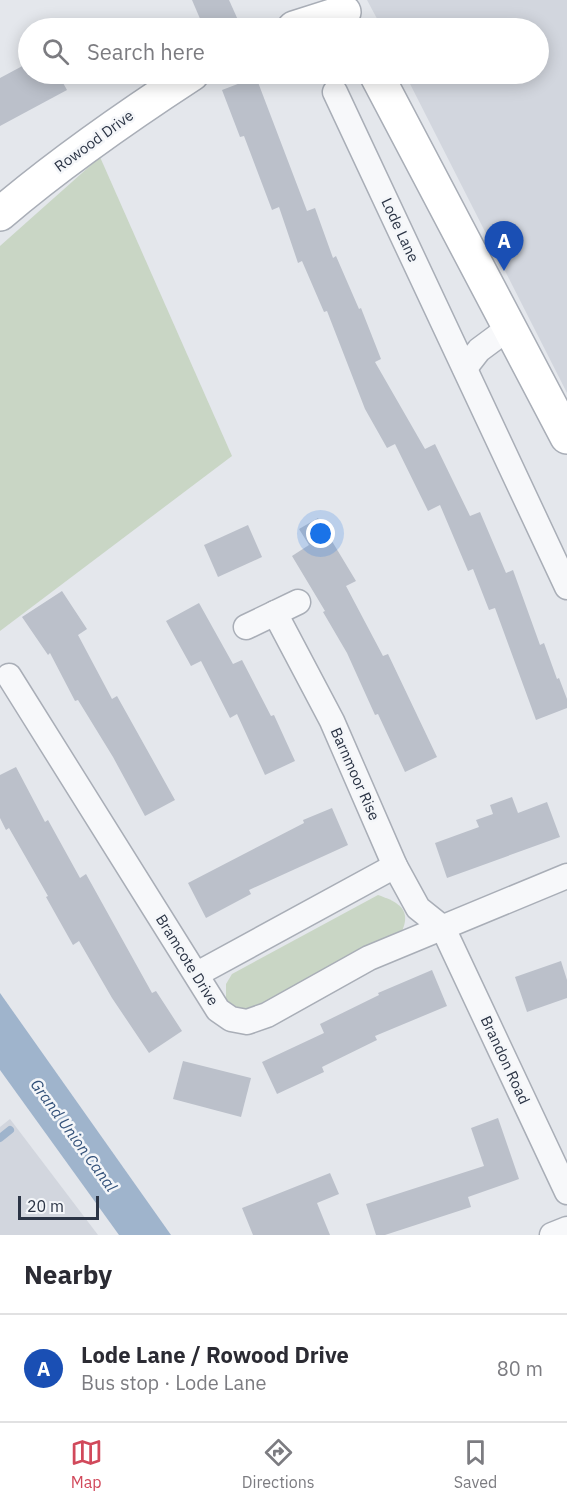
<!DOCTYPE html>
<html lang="en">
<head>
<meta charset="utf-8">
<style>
	:root { --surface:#fff; --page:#f7f7f7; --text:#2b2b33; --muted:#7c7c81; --line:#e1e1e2; --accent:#d1495b }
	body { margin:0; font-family:"IBM Plex Sans",sans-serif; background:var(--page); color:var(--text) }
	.scale { position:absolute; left:18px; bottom:15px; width:81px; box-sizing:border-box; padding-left:6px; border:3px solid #2b3445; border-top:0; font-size:16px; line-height:21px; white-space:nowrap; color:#2b3445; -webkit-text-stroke:4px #f4f6f9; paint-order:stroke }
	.you { position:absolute; left:321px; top:534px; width:21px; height:21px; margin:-15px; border:4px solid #fff; border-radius:50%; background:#1a73e8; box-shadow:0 0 0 9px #1a73e833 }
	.badge { display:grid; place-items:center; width:39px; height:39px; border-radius:50%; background:var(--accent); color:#fff; font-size:20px; font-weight:700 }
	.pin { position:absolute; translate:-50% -50px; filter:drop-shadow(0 2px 3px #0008) }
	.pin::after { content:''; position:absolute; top:32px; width:21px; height:18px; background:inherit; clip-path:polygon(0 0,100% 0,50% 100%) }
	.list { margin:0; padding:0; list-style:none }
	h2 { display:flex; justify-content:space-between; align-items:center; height:78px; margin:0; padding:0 24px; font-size:26px }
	h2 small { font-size:20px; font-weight:400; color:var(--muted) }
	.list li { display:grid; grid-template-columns:39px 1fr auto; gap:18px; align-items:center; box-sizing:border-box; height:108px; padding:0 24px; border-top:2px solid var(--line) }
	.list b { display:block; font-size:22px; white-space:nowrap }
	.list p { margin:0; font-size:20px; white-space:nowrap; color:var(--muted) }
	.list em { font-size:20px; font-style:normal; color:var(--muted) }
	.icon { flex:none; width:33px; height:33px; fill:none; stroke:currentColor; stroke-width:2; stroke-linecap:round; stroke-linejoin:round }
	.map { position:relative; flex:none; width:567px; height:1235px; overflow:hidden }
	.search { position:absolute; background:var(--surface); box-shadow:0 3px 15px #0003; left:18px; right:18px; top:18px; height:66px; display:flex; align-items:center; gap:15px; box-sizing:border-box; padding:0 21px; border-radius:33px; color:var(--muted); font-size:22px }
	.sheet { height:186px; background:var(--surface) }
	nav { display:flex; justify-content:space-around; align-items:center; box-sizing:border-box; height:84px; border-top:2px solid var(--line); background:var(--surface); font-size:16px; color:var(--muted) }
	nav a { display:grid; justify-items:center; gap:3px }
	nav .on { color:var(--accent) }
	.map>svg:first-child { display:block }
</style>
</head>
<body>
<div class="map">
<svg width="567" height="1235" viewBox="0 0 567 1235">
	<rect width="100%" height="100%" fill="#e4e7ec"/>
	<g fill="#d2d6de">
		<path d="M 367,0 L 567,0 L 567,393 L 405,74 L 538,74 L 538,28 L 382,28 Z"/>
		<path d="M 10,1119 L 98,1235 L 0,1235 L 0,1127 Z"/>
	</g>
	<g fill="#c9d6c5">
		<path d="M 100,157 L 232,456 L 0,631 L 0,246 Z"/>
		<path d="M 378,895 C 402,903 413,912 399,937 L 254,1011 L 238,1009 L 226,1000 L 226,984 L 232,974 Z"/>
	</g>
	<path fill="#9fb4cc" d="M 0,993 L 171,1235 L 119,1235 L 0,1070 Z"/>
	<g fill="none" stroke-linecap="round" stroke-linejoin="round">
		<path stroke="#9fb4cc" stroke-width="8" d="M 0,1138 L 10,1130"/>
	</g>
	<g fill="#bbc0ca">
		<path d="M 192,0 L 229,0 L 238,20 L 217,28 L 204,28 Z"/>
		<path d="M 28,63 L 28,74 L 58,74 L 67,90 L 0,126 L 0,78 Z"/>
		<path d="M 256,77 L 307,211 L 315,208 L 333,258 L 336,256 L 359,309 L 361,308 L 381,359 L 375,362 L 425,449 L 435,444 L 470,516 L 480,512 L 506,573 L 513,570 L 540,645 L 544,643 L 557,679 L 559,678 L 567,699 L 567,708 L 536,720 L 495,608 L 489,610 L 473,569 L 468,571 L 440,505 L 428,511 L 395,444 L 387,448 L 365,409 L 327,311 L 324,312 L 302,261 L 298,263 L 279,207 L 272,210 L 244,136 L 240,137 L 222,90 Z"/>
		<path d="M 318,518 L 356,581 L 346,586 L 383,656 L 388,654 L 437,757 L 405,772 L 378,714 L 375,715 L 347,653 L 323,612 L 325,611 L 292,556 L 309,545 L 299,529 Z"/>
		<path d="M 248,525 L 262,557 L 218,577 L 204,545 Z"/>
		<path d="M 62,591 L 87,629 L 78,635 L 112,699 L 117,696 L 175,800 L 145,816 L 113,757 L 78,700 L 75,701 L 50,653 L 48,655 L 22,617 Z"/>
		<path d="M 199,603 L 233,664 L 242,660 L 271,716 L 274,715 L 295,761 L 265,775 L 237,714 L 230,718 L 201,661 L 191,666 L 166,621 Z"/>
		<path d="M 16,767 L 45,822 L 48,820 L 80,878 L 86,874 L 152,993 L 156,991 L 182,1031 L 149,1053 L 112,998 L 79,941 L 73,945 L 46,897 L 48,896 L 9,828 L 6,830 L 0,818 L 0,775 Z"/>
		<path d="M 512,797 L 518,813 L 547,802 L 560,837 L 447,878 L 435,843 L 479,827 L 476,820 L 493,814 L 490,805 Z"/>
		<path d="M 332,808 L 348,845 L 249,890 L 251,894 L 206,918 L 188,883 L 304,823 L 303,820 Z"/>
		<path d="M 561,961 L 567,980 L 567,998 L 527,1012 L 515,977 Z"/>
		<path d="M 432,970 L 447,1006 L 375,1036 L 377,1040 L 322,1067 L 324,1072 L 277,1094 L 262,1062 L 324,1033 L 320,1024 L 379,995 L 378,993 Z"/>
		<path d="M 183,1061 L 251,1078 L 241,1117 L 173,1099 Z"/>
		<path d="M 498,1118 L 519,1179 L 468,1197 L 471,1207 L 385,1235 L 376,1235 L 366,1204 L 484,1166 L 471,1128 Z"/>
		<path d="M 330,1173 L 339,1194 L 317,1203 L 330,1235 L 253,1235 L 242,1208 Z"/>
	</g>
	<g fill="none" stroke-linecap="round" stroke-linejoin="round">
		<g stroke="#a9aeb7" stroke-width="27">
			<g id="street">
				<path d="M 335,92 L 567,587"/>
				<path d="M 465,368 L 479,350 L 510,327"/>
				<path d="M 275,613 L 332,721 L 395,866 L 418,908 L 443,928 L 567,1192"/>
				<path d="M 246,627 L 298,602"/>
				<path d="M 9,676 L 218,1010 L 231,1019 L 247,1022 L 267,1015 L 369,958 L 567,876"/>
				<path d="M 197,974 L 395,866"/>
				<path d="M 552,1235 L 567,1229"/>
			</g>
		</g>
		<g stroke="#a9aeb7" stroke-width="36">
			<g id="secondary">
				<path d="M 294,28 L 344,12"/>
				<path d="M 376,74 L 567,437"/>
				<path d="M 0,214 C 61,162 126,117 192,74"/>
			</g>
		</g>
		<use href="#street" stroke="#f7f8fa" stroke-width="24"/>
		<use href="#secondary" stroke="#fff" stroke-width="33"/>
	</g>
	<g text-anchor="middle" stroke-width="5" stroke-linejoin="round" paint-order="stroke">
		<g font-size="15" fill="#2b3445" stroke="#f4f6f9">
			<text transform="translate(94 141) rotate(-36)" y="5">Rowood Drive</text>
			<text transform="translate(400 230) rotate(65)" y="5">Lode Lane</text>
			<text transform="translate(355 774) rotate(66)" y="5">Barnmoor Rise</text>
			<text transform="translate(187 960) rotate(58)" y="5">Bramcote Drive</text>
			<text transform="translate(505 1060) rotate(65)" y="5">Brandon Road</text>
		</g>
		<g font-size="16" font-style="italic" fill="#34527a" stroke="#f4f6f9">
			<text transform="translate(74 1135) rotate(54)" y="6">Grand Union Canal</text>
		</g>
	</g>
</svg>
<div class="scale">20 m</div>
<div class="you"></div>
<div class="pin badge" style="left:504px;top:271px;background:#1a4fb4">A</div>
<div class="search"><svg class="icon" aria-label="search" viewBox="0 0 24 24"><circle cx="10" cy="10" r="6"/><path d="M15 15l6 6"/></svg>Search here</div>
</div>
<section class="sheet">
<h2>Nearby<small></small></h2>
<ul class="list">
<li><span class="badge" style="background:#1a4fb4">A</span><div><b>Lode Lane / Rowood Drive</b><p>Bus stop · Lode Lane</p></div><em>80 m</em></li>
</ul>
</section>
<nav>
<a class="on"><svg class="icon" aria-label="map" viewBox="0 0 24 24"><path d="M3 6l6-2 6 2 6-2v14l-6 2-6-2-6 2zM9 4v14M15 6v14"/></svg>Map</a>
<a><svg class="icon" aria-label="directions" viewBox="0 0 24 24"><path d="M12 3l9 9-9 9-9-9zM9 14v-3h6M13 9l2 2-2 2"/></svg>Directions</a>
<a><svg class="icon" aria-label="saved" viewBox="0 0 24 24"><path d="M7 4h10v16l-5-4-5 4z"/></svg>Saved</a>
</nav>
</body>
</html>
